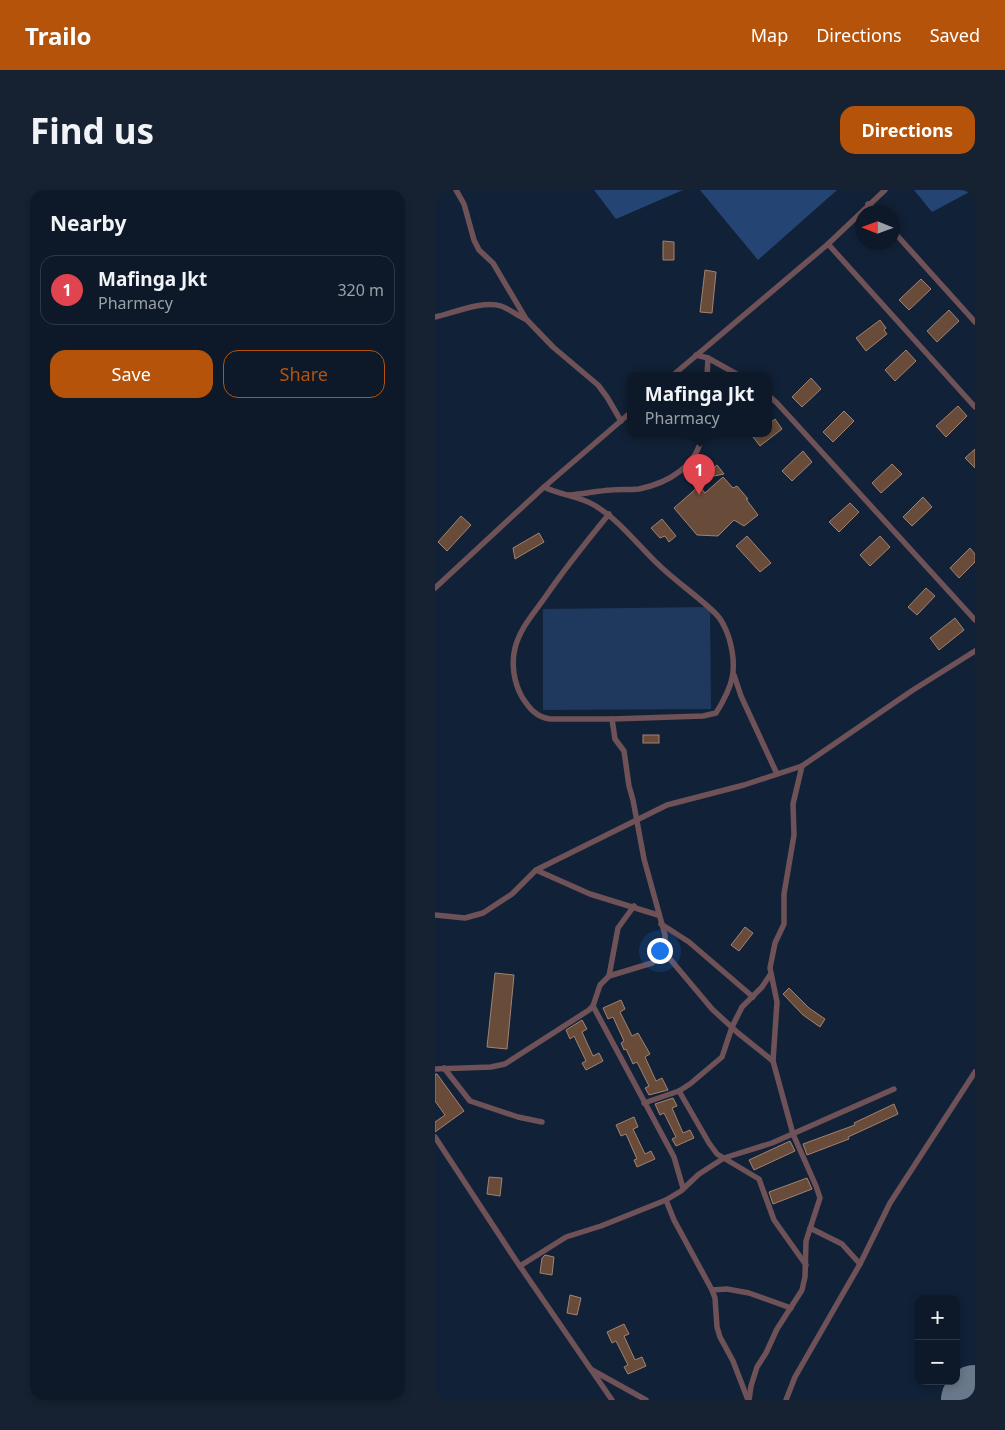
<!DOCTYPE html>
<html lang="en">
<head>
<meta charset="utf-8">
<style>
	:root { --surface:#0d1929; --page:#162231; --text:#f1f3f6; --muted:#9aa0a8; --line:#2d3846; --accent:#b45309 }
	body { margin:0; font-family:"Noto Sans",sans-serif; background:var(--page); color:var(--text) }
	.controls { position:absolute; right:15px; bottom:15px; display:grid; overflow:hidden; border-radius:10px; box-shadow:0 2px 8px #0003 }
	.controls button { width:45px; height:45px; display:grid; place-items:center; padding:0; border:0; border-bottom:1px solid var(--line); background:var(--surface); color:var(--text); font:25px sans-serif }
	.compass { position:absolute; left:420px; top:15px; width:45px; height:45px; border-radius:50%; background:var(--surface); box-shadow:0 2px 8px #0003; rotate:271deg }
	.you { position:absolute; left:224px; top:760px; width:18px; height:18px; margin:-12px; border:4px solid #fff; border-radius:50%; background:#1a73e8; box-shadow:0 0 0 8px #1a73e833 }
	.badge { display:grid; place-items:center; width:32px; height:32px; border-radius:50%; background:var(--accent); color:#fff; font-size:16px; font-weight:700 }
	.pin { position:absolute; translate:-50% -41px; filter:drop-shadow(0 1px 2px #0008) }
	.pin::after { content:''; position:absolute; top:26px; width:18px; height:15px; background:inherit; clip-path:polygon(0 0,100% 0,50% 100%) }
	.popup { position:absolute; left:192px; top:182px; width:145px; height:65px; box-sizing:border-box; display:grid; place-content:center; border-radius:10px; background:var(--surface); filter:drop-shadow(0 1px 4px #0005); font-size:16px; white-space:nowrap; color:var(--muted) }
	.popup b { font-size:19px; color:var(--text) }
	.popup::after { content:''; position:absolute; left:50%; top:100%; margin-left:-10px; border:10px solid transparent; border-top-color:var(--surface) }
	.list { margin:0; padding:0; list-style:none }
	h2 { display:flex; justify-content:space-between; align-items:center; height:65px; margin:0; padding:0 20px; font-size:21px }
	h2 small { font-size:16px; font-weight:400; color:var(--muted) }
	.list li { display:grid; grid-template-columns:32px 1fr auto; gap:15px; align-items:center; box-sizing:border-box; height:70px; margin:0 10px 10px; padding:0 10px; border:1px solid var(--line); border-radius:15px }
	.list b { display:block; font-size:19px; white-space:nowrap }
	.list p { margin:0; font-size:16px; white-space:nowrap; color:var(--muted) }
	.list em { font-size:16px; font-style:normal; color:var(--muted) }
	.actions { display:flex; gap:10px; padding:15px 20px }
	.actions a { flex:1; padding:11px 0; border:1px solid var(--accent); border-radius:15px; text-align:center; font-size:18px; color:var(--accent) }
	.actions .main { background:var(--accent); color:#fff }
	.map { position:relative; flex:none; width:540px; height:1210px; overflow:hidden; border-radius:15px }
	header { display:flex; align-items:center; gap:30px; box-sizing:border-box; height:70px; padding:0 25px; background:var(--accent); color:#fff }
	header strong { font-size:24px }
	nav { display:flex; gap:28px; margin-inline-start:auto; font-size:18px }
	.intro { display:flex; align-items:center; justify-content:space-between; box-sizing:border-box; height:120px; padding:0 30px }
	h1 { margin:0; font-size:35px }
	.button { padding:12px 22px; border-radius:15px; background:var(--accent); color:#fff; font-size:18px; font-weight:700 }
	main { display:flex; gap:30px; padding:0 30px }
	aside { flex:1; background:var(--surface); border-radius:15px; box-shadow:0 2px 8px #0003 }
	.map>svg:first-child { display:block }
</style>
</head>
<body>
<header>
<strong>Trailo</strong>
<nav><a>Map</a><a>Directions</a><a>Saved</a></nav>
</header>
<div class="intro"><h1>Find us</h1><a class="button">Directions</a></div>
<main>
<aside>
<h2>Nearby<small></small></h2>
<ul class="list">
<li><span class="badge" style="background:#e0444e">1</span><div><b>Mafinga Jkt</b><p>Pharmacy</p></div><em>320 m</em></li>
</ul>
<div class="actions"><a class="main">Save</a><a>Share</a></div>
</aside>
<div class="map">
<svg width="540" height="1210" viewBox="0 0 540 1210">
	<rect width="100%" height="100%" fill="#112137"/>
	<path fill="#1e385e" d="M 275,417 L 276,519 L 108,520 L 108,419 Z"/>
	<g fill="#244573">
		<path d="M 159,0 L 248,0 L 181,29 Z"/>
		<path d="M 265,0 L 402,0 L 323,70 Z"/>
		<path d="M 479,0 L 538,0 L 497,22 Z"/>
	</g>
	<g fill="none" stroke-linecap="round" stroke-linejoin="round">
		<path stroke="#6a788b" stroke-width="64" d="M 538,1210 L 540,1207"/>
	</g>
	<g fill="#684b39" stroke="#a38270">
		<path d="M 228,51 L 239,52 L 239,70 L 228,70 Z"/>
		<path d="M 270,80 L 281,82 L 277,123 L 265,122 Z"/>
		<path d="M 486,89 L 496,99 L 474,120 L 464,110 Z"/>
		<path d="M 514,120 L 524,131 L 502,152 L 492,141 Z"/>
		<path d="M 445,130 L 451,138 L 449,140 L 452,144 L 431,161 L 421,148 Z"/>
		<path d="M 471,160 L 481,171 L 460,191 L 450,180 Z"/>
		<path d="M 376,188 L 386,199 L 367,217 L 357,207 Z"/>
		<path d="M 523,216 L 532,226 L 511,247 L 501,236 Z"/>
		<path d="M 409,221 L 419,231 L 398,252 L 388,242 Z"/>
		<path d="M 340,229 L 347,239 L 325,256 L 318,247 L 321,244 L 333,244 L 333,235 Z"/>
		<path d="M 540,259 L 540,278 L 530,268 Z"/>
		<path d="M 368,261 L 377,272 L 357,291 L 347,281 Z"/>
		<path d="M 457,274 L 467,284 L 446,303 L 437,293 Z"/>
		<path d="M 282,275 L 289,284 L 279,286 L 275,281 Z"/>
		<path d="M 288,287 L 298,298 L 302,296 L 313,309 L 311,309 L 323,325 L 309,336 L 299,330 L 283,346 L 262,345 L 239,318 L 264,296 L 270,303 Z"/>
		<path d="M 488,307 L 497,317 L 477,336 L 468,327 Z"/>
		<path d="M 415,313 L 424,322 L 404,342 L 394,332 Z"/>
		<path d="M 26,326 L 36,335 L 12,361 L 3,352 Z"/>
		<path d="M 227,329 L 241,346 L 234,352 L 230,346 L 225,348 L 216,338 Z"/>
		<path d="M 104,343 L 109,352 L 80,369 L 78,358 Z"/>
		<path d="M 312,346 L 336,373 L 325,382 L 301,356 Z"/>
		<path d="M 445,346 L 455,357 L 435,376 L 425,365 Z"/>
		<path d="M 535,358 L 540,364 L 540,372 L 524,388 L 515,378 Z"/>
		<path d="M 491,398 L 500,406 L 482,425 L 473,417 Z"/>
		<path d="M 520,428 L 529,440 L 504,460 L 495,448 Z"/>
		<rect x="208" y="545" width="16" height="8"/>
		<path d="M 310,737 L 318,743 L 304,761 L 296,755 Z"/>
		<path d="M 60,783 L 79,785 L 72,859 L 52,857 Z"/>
		<path d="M 354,798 L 374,818 L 390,829 L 385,837 L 368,825 L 348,804 Z"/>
		<path d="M 186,810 L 190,819 L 185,822 L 197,846 L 203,843 L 215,864 L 210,867 L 221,891 L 227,888 L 233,900 L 214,905 L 210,898 L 214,896 L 202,872 L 198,874 L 191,859 L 189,860 L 186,853 L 189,851 L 178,827 L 173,829 L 168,818 Z"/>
		<path d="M 147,830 L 152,839 L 147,842 L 158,866 L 164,863 L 168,871 L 151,880 L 147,873 L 151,871 L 139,846 L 135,849 L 131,840 Z"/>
		<path d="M 0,884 L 2,884 L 29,921 L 0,942 L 0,932 L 10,925 L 0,911 Z"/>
		<path d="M 238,908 L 242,916 L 237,918 L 248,943 L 255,940 L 259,948 L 241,956 L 237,949 L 241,947 L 229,923 L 225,925 L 220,914 Z"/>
		<path d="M 459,914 L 463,924 L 413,947 L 414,949 L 372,965 L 368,954 L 420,935 L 419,933 Z"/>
		<path d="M 199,927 L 203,937 L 198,939 L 210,964 L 216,961 L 220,969 L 202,977 L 199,970 L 202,969 L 191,944 L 186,946 L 181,935 Z"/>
		<path d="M 355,951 L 360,961 L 319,980 L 314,970 Z"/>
		<path d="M 54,987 L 67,988 L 65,1006 L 52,1004 Z"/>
		<path d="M 372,988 L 377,999 L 338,1014 L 334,1002 Z"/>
		<path d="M 110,1065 L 119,1067 L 117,1085 L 105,1083 L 107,1068 Z"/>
		<path d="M 135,1105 L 146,1108 L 142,1125 L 132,1123 Z"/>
		<path d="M 189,1134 L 194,1144 L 189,1146 L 200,1170 L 207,1167 L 211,1176 L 193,1184 L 189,1177 L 193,1175 L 181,1151 L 177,1153 L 172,1142 Z"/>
	</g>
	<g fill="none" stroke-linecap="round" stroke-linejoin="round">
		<g stroke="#6f5257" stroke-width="5.5">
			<path d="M 21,0 L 29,14 L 39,50 L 44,60 L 58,73 L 91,129 L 118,157 L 163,195 L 172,207 L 186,231"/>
			<path d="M 433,14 L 441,22"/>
			<path d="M 458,41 L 540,132"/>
			<path d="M 393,54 L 540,217"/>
			<path d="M 0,127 C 18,123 48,110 66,116 C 74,119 82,125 90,129"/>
			<path d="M 261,165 L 273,168 L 305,186"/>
			<path d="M 237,186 L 393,54 L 450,0"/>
			<path d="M 272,186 L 273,168"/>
			<path d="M 333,205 L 342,213 L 540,430"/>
			<path d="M 109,297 C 125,305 144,306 159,315 C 185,330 204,357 226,377 C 244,394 264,407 281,424 C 288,431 291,439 294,448 C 303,479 298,496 281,523 L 268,526 L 177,529 L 115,529 C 101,527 94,518 87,507 C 79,493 76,474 80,458 C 85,438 99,423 111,406 C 130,378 152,351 174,324"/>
			<path d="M 134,305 C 148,304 162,301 176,300 C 186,299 195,300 204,299 C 233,293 263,276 267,244"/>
			<path d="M 0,398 L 109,297 L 195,223"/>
			<path d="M 299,485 L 306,506 L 342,584"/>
			<path d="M 101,680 L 155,704 L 223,725"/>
			<path d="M 0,725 L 30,728 L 48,723 L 77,704 L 101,680 L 232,615 L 309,595 L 367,576 L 478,500 L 540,461"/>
			<path d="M 226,734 L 254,752 L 318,807"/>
			<path d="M 230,763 L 277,819 L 303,843 L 338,871"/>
			<path d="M 174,786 L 183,738 L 199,716"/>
			<path d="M 158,816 L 239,967 L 248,998"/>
			<path d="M 9,878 L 35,911 L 83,927 L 107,932"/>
			<path d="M 0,879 L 56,877 L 70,874 L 154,820 L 158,816 L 165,795 L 174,786 L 217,773 L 230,763 L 230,745 L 209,669 L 198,610 L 194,596 L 189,561 L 180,549 L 177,529"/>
			<path d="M 244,901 L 274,953 L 282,964 L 324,989 L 339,1030 L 371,1075"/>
			<path d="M 209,913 L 244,901 L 255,894 L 287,867 L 297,837 L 307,817 L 327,797 L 335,785"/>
			<path d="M 0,947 L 80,1069 L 177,1210"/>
			<path d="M 231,1010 L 239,1030 L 277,1100 L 280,1108 L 282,1137 L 285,1147 L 298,1171 L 313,1210"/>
			<path d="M 375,1038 L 407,1054 L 425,1074"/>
			<path d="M 85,1076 L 131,1047 L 166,1036 L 231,1010 L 246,1001 L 264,984 L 289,968 L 337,953 L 459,899"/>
			<path d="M 277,1100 L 292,1099 L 314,1103 L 356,1118"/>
			<path d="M 157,1180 L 211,1210"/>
			<path d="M 314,1210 L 316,1196 L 322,1177 L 331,1163 L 342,1139 L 367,1100 L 370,1087 L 371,1051 L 385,1008 L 381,996 L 358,944 L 338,871 L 342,812 L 335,778 L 340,753 L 349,734 L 349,704 L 359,645 L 358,614 L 367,576"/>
			<path d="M 351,1210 L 360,1187 L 425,1074 L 455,1013 L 540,882"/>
		</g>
	</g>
</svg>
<div class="controls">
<button>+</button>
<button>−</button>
</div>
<svg class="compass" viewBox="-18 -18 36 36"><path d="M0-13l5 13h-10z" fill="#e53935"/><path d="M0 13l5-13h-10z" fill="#9aa0a8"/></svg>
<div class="you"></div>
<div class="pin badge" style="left:264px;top:305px;background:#e0444e">1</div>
<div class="popup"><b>Mafinga Jkt</b>Pharmacy</div>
</div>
</main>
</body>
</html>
